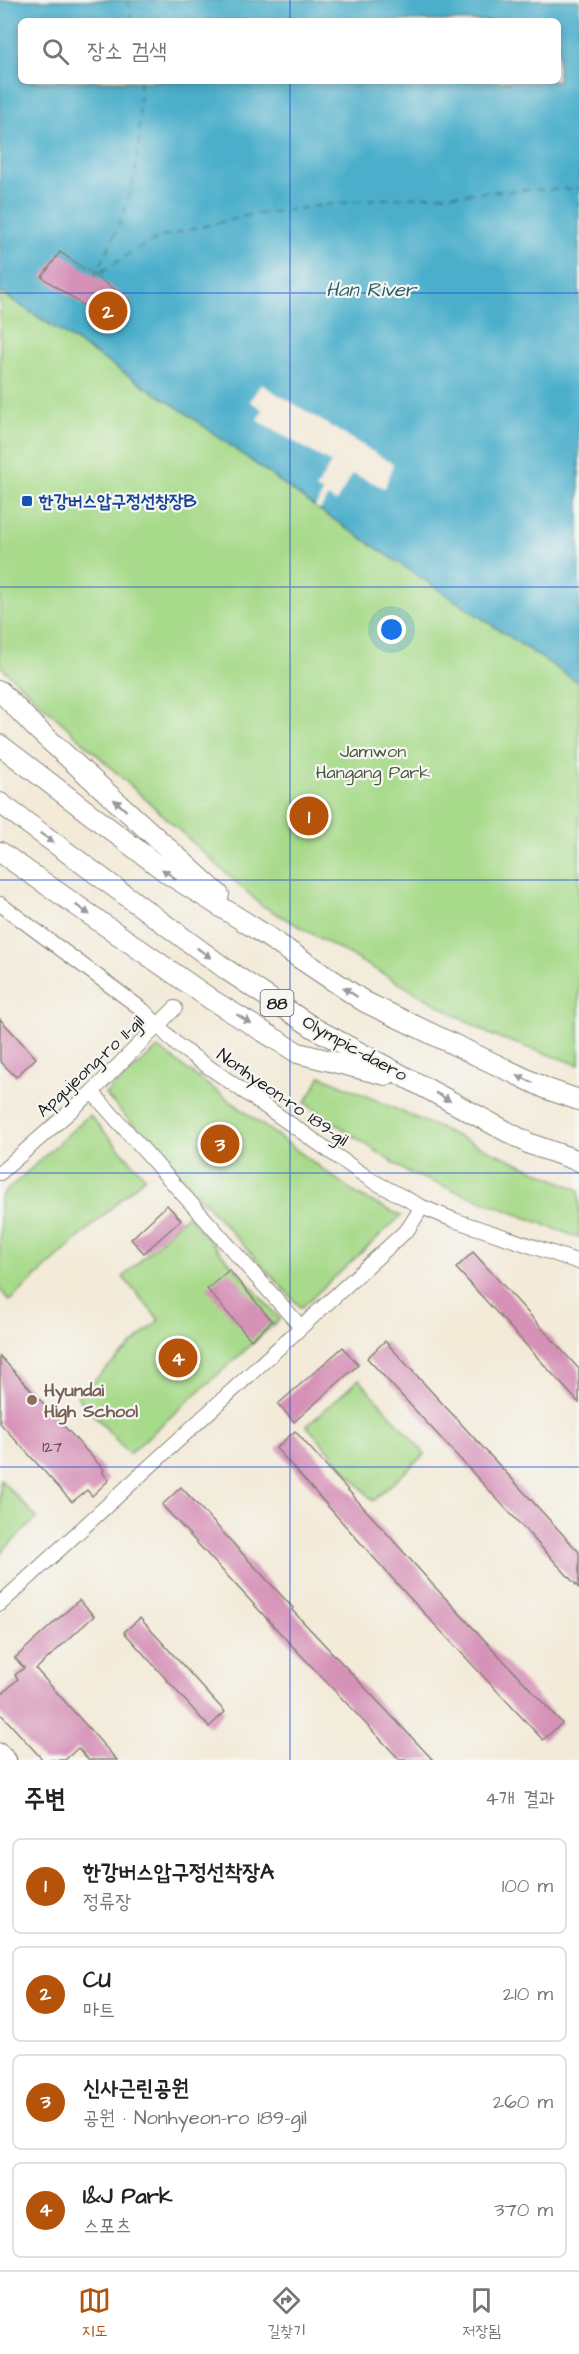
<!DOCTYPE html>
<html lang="ko">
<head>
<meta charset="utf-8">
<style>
	:root { --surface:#fff; --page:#f2f2f2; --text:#222; --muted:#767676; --line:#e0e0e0; --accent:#b45309 }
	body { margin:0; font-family:"Architects Daughter","Poor Story",sans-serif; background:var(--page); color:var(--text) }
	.you { position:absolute; left:392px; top:630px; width:21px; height:21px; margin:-15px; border:4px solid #fff; border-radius:50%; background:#1a73e8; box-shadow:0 0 0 9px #1a73e833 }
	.badge { display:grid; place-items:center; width:39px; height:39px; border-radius:50%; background:var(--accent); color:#fff; font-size:20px; font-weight:700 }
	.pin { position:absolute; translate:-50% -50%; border:3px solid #fff; box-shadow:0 2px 6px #0006 }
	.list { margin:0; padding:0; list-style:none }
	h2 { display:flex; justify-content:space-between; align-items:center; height:78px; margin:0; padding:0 24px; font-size:26px }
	h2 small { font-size:20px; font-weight:400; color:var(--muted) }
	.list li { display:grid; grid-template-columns:39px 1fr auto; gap:18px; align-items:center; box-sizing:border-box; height:96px; margin:0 12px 12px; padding:0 12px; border:2px solid var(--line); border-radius:9px }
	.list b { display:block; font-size:22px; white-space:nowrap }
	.list p { margin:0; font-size:20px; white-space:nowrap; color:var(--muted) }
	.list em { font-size:20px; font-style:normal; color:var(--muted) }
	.icon { flex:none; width:33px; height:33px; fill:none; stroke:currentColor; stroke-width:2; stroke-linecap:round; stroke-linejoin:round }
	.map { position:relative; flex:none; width:579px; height:1760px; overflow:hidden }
	.search { position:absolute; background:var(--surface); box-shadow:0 3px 9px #0003; left:18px; right:18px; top:18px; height:66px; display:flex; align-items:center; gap:15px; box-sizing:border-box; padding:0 21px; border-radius:9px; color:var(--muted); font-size:22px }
	.sheet { height:510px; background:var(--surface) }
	nav { display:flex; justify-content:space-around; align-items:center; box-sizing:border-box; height:84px; border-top:2px solid var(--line); background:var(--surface); font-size:16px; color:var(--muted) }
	nav a { display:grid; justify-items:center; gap:3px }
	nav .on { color:var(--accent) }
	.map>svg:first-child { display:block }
</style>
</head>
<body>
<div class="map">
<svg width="579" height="1760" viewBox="0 0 579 1760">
	<rect width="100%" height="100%" fill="#f6f6f2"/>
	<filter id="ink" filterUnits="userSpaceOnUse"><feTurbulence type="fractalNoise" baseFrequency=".0167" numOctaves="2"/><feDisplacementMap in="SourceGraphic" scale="12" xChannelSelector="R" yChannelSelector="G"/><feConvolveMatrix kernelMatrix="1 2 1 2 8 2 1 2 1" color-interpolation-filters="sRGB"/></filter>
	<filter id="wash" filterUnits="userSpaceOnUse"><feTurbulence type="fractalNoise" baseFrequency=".008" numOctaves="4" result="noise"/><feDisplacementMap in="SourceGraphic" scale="24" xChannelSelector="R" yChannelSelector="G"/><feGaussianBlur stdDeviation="1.35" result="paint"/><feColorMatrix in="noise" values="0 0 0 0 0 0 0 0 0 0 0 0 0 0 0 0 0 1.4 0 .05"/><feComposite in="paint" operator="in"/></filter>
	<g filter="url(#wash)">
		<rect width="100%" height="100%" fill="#f3ead8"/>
		<g fill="#a7da8a" stroke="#627b53" stroke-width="1.5">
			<path d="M 0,292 L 183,411 L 315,507 L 579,683 L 579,1065 L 491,1035 L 261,905 L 0,666 Z"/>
			<path d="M 158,1048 L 358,1195 L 401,1216 L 301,1308 L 105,1094 Z"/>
			<path d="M 321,1076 L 579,1190 L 579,1238 L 407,1172 L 305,1103 Z"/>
			<path d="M 89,1115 L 145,1177 L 10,1301 L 0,1290 L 0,1197 Z"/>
			<path d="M 187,1215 L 280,1319 L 129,1454 L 77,1396 L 159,1320 L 123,1277 Z"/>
			<path d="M 359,1379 L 425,1454 L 373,1501 L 307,1426 Z"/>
			<path d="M 0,1479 L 37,1518 L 0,1553 Z"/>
		</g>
		<path fill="#4cafcb" stroke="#346674" stroke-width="1.5" fill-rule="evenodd" d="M 0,0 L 579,0 L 579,683 L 315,507 L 183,411 L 0,292 ZM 21,21 L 558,21 L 558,81 L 21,81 Z"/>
		<path fill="#f3ead8" d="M 261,384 L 393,464 L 385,488 L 353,474 L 336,502 L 328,497 L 320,510 L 315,507 L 323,493 L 316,489 L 331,463 L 257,420 L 263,410 L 250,401 Z"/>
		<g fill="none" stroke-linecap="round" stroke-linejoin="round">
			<g stroke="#325e6b" stroke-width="1.5" stroke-dasharray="8 6" stroke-linecap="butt">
				<path d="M 128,0 L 132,21"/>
				<path d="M 139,81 C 140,120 141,163 128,200 C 120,227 107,251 95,276 L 132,252 L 164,236 L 250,215 L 364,200 L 523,190 L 579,189"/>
			</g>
		</g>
		<g id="blocks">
			<g fill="#d691b7">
				<path d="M 60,252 L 130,300 L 113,326 L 42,277 Z"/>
				<path d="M 0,1019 L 36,1058 L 16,1077 L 0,1061 Z"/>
				<path d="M 167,1205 L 181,1220 L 144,1253 L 131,1239 Z"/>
				<path d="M 473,1252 L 579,1369 L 579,1403 L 456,1268 Z"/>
				<path d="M 229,1270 L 272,1321 L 251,1340 L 207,1289 Z"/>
				<path d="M 385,1341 L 579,1552 L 579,1588 L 367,1358 Z"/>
				<path d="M 343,1347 L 358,1365 L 294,1422 L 278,1404 Z"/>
				<path d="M 0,1356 L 104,1470 L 102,1472 L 109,1480 L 92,1496 L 87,1490 L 72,1502 L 0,1423 Z"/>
				<path d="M 295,1431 L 434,1586 L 562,1723 L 543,1740 L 408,1596 L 276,1448 Z"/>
				<path d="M 181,1487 L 293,1608 L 292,1610 L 433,1760 L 400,1760 L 283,1636 L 162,1505 Z"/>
				<path d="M 79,1600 L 94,1616 L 36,1669 L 117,1760 L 89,1760 L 78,1748 L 65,1760 L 43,1760 L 0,1713 L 0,1696 L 18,1679 L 15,1675 L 24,1668 L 15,1658 Z"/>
				<path d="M 140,1618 L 225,1712 L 209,1727 L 124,1632 Z"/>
			</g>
		</g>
	</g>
	<g filter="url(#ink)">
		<use href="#blocks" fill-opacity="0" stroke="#88837a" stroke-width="1.5"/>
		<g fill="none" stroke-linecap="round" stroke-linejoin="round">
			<g stroke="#88837a" stroke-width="16">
				<g id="minor">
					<path d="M 0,904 L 143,1010 L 177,1045 L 371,1180 L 422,1207 L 454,1220 L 579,1262"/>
					<path d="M 92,1092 L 301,1327"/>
					<path d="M 0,1173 L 92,1092 L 175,1008"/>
					<path d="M 0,1604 L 408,1229 L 422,1207"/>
				</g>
			</g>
			<g stroke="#88837a" stroke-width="19">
				<path id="major" d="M 0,1752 L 8,1760"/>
			</g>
			<g stroke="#88837a" stroke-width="22">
				<g id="highway">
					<path d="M 0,691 L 37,729 L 219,895"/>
					<path d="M 0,745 L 170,875 L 256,929 L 365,1002 L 547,1089 L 579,1100"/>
					<path d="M 0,803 L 227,970 L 314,1028 L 530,1144 L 579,1161"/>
					<path d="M 0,852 L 212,1000 L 298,1053 L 386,1075"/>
				</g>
			</g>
			<use href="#minor" stroke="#fff" stroke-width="14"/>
			<use href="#major" stroke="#fff" stroke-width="16"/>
			<use href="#highway" stroke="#fff" stroke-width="20"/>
		</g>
		<defs><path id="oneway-solid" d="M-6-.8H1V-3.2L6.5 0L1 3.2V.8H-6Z" transform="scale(1.5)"/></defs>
		<g fill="#999">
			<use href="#oneway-solid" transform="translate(120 805) rotate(-138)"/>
			<use href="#oneway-solid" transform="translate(47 838) rotate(36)"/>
			<use href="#oneway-solid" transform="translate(169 874) rotate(-145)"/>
			<use href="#oneway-solid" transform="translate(83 910) rotate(35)"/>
			<use href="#oneway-solid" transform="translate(204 953) rotate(36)"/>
			<use href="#oneway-solid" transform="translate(350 992) rotate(-146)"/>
			<use href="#oneway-solid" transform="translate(244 1019) rotate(32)"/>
			<use href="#oneway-solid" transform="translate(525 1079) rotate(-155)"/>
			<use href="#oneway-solid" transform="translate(443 1097) rotate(29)"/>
		</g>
	</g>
	<path fill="none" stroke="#1d4ed8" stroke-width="1.5" stroke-opacity="0.55" d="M 290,0 L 290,21M 290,81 L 290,1760M 0,293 L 579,293M 0,587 L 579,587M 0,880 L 579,880M 0,1173 L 579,1173M 0,1467 L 579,1467"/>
	<rect fill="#1a4fb4" stroke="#f6f6f2" stroke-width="2" x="21" y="495" width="12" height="12" rx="3"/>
	<circle fill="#8d6e63" stroke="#f6f6f2" stroke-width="2" cx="32" cy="1400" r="6"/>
	<g text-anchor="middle" stroke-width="4.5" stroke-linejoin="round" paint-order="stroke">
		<g font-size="15" fill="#4a3943">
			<text x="52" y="1452">127</text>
		</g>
		<rect fill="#f6f6f2" stroke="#5d5d5c" stroke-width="1.5" x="260.5" y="990" width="33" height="26" rx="4.5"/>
		<g font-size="16" font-weight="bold" fill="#1c1c1c">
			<text x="277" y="1009">88</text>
		</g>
		<g font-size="18" font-weight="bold" fill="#164399" stroke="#f6f6f2" text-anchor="start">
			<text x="39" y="507">한강버스압구정선창장B</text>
		</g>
		<g font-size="18" fill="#46553d" stroke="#f6f6f2">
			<text x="373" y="757">Jamwon<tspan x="373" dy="21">Hangang Park</tspan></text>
		</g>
		<g font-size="18" fill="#1c1c1c" stroke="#f6f6f2">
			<text transform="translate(355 1048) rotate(29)" y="6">Olympic-daero</text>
			<text transform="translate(90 1066) rotate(-43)" y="6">Apgujeong-ro 11-gil</text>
			<text transform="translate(283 1097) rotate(35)" y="6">Nonhyeon-ro 189-gil</text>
		</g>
		<g font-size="18" font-weight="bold" fill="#785e54" stroke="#f6f6f2" text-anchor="start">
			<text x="44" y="1396">Hyundai<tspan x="44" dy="21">High School</tspan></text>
		</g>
		<g font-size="20" font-style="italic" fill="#325e6b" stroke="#f6f6f2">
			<text x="371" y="296">Han River</text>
		</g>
	</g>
</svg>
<div class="you"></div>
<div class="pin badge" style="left:309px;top:816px">1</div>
<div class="pin badge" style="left:108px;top:311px">2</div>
<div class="pin badge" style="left:220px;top:1144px">3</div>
<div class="pin badge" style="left:178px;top:1358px">4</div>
<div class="search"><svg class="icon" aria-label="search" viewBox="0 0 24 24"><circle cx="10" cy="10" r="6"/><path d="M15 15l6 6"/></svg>장소 검색</div>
</div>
<section class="sheet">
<h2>주변<small>4개 결과</small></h2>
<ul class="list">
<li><span class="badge">1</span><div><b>한강버스압구정선착장A</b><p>정류장</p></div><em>100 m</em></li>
<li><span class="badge">2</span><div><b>CU</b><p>마트</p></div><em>210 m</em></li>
<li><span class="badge">3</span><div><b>신사근린공원</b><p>공원 · Nonhyeon-ro 189-gil</p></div><em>260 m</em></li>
<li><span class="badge">4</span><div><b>I&amp;J Park</b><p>스포츠</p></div><em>370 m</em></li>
</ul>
</section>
<nav>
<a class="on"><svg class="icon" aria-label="map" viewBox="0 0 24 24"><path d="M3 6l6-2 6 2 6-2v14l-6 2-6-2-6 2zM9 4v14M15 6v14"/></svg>지도</a>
<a><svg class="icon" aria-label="directions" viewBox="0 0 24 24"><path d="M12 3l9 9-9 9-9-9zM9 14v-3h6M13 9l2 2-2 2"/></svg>길찾기</a>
<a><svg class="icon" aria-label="saved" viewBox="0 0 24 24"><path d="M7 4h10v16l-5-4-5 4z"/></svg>저장됨</a>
</nav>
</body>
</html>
